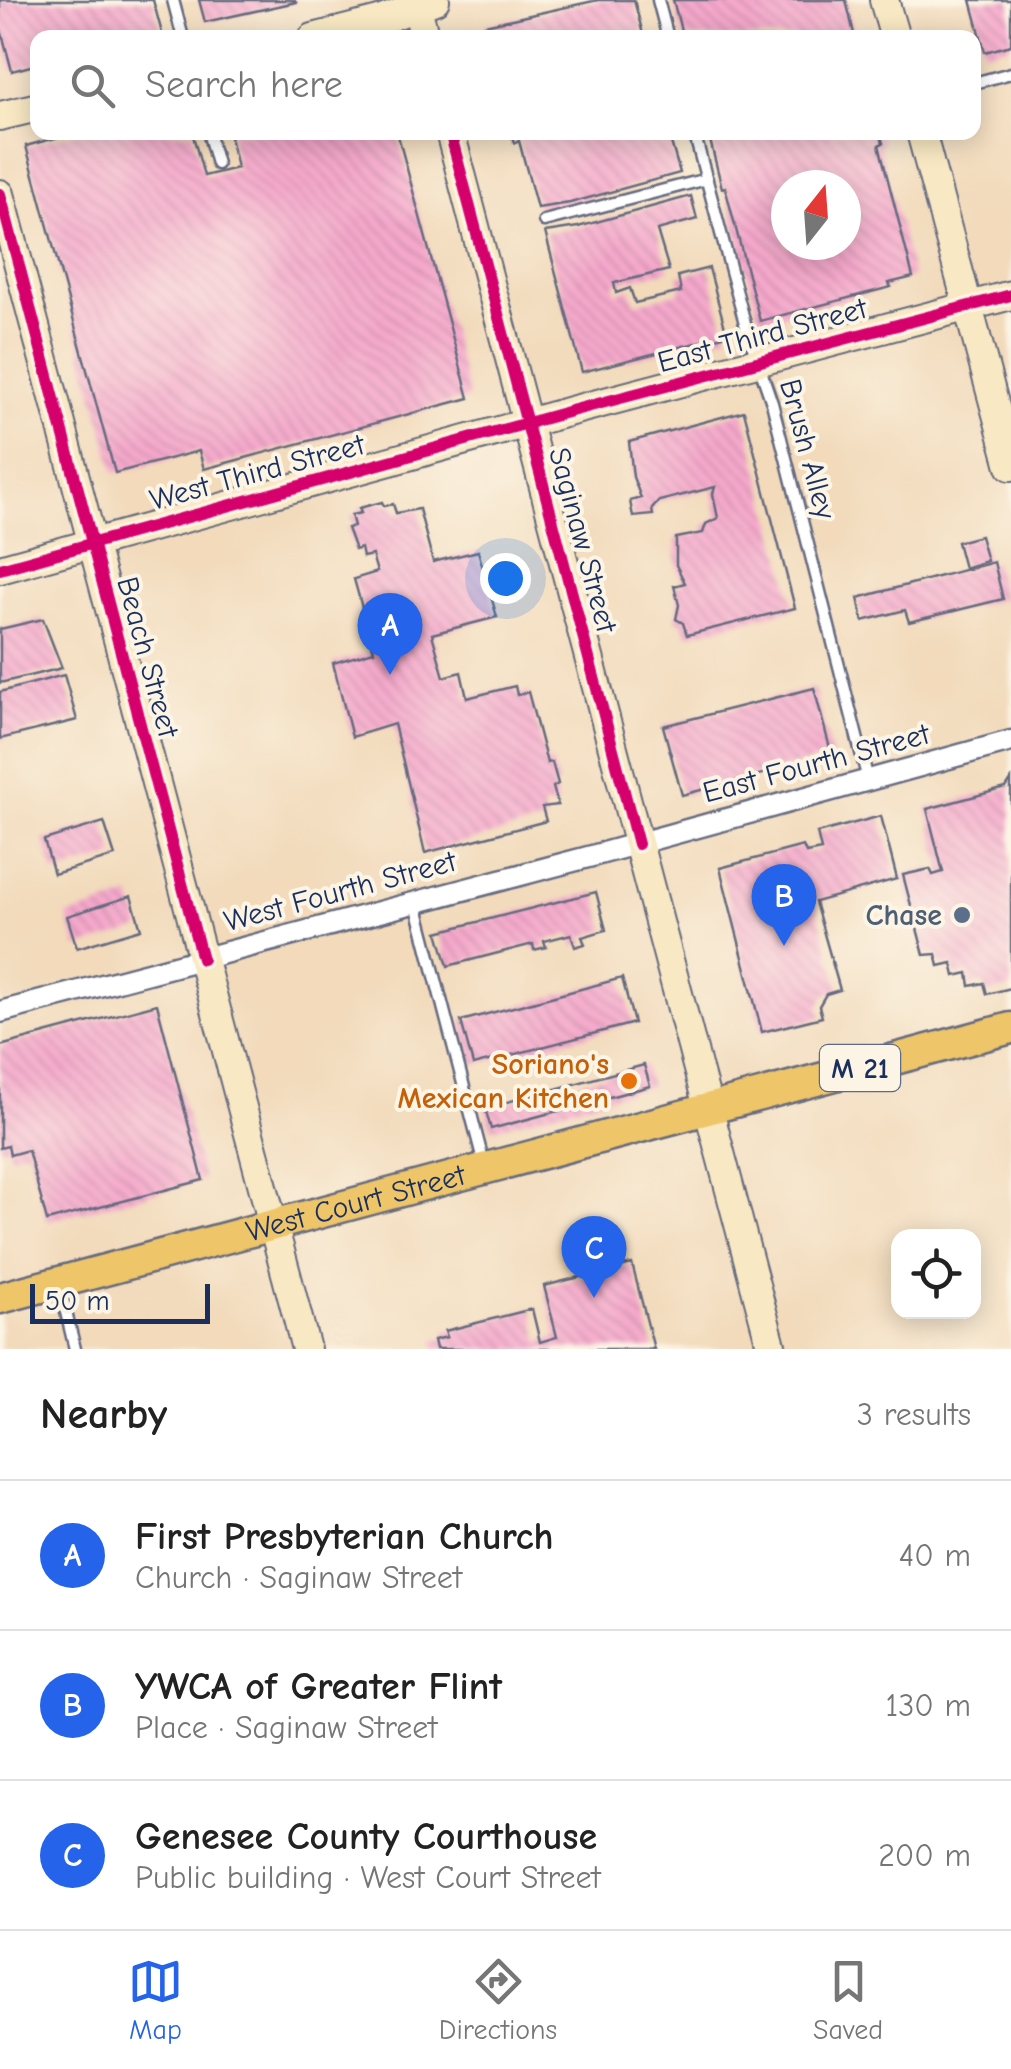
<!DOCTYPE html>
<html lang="en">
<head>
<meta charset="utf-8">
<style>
	:root { --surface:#fff; --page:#f6f6f6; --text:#222; --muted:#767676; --line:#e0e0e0; --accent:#2563eb }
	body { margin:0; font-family:"Comic Neue",sans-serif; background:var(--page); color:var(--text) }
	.controls { position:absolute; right:30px; bottom:30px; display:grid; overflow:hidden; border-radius:20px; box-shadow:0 5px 25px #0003 }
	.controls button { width:90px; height:90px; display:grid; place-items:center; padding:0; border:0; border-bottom:2px solid var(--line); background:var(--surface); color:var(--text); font:50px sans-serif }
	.compass { position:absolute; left:771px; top:170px; width:90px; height:90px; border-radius:50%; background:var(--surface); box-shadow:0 5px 25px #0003; rotate:17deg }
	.scale { position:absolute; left:30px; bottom:25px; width:180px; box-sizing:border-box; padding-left:10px; border:5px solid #1b2f5e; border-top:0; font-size:28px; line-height:35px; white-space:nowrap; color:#1b2f5e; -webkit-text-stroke:8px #fcf5e5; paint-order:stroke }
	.you { position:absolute; left:505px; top:578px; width:35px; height:35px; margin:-25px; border:8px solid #fff; border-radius:50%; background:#1a73e8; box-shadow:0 0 0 15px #1a73e833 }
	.badge { display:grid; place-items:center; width:65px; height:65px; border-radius:50%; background:var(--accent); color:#fff; font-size:32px; font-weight:700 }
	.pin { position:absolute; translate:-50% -82px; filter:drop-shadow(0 2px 5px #0008) }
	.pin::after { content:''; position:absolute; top:52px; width:35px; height:30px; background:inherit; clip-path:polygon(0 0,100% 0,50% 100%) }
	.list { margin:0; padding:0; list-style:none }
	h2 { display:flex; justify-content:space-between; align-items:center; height:130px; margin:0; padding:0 40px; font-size:42px }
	h2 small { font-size:32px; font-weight:400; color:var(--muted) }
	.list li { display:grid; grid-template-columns:65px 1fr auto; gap:30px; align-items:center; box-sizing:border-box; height:150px; padding:0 40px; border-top:2px solid var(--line) }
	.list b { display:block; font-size:38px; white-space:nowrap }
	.list p { margin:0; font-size:32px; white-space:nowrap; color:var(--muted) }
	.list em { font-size:32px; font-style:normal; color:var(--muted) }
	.icon { flex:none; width:55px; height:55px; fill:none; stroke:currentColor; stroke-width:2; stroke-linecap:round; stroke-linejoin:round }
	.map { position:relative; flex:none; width:1011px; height:1349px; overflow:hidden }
	.search { position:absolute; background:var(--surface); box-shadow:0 5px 25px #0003; left:30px; right:30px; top:30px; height:110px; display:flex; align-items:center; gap:25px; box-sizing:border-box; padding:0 35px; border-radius:20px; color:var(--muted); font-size:38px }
	.sheet { height:580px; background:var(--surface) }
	nav { display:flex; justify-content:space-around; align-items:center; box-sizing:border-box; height:140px; border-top:2px solid var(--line); background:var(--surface); font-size:28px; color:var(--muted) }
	nav a { display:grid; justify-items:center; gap:5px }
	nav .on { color:var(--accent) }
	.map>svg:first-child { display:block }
</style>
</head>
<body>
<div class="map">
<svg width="1011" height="1349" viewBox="0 0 1011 1349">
	<defs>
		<pattern id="building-back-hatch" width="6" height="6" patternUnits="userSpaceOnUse" patternTransform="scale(2.5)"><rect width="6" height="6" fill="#f5a8cb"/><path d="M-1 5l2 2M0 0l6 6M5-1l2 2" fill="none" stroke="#d191b1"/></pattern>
	</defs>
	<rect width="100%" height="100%" fill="#fcf5e5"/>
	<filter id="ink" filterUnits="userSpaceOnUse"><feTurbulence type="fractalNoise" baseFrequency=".01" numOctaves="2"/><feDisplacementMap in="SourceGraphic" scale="20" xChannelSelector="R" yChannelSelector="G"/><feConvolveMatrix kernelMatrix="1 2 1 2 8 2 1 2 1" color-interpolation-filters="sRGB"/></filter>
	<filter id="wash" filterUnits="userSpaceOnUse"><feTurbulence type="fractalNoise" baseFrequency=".0048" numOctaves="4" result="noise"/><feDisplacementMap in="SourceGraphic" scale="40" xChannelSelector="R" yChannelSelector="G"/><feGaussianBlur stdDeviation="2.25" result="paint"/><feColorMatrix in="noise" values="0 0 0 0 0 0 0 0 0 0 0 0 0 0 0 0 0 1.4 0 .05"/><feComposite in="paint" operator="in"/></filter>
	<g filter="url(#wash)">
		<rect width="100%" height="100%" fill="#f2dabb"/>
		<g id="blocks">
			<g fill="url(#building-back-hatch)" fill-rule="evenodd">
				<path d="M 0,0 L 153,0 L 163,37 L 38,38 L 38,64 L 12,71 L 0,26 Z"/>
				<path d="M 199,0 L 295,0 L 296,2 L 205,22 Z"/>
				<path d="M 598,0 L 634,0 L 644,38 L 488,38 L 485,25 Z"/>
				<path d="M 673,0 L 846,0 L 855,38 L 683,38 Z"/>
				<path d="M 971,0 L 1011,0 L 1011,45 L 985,52 Z"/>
				<path d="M 77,132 L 192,132 L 204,176 L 237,168 L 229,132 L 397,132 L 469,398 L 204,469 L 199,451 L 115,473 L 26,146 Z"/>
				<path d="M 511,132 L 668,132 L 680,173 L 570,203 L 537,208 L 519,141 L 514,143 Z"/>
				<path d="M 708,132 L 880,132 L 883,143 L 879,145 L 913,277 L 889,283 L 891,287 L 760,321 L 725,187 L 722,188 ZM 786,185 L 846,185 L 846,245 L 786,245 Z"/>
				<path d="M 691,196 L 697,219 L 657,230 L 669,270 L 614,283 L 616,293 L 630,288 L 635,303 L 681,292 L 678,276 L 709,268 L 727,335 L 582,372 L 545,232 L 578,227 Z"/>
				<path d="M 744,411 L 795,608 L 687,635 L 683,623 L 676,619 L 679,605 L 674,586 L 685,583 L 676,565 L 676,538 L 703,533 L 706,524 L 718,518 L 713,494 L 715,487 L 659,501 L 652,509 L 653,515 L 633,517 L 630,501 L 641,498 L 633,477 L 629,442 Z"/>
				<path d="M 382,502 L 384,506 L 393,504 L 396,513 L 419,509 L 433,562 L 478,551 L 497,617 L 432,634 L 444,677 L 461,672 L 467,698 L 515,686 L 517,695 L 528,692 L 547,763 L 552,762 L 558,784 L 553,787 L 558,805 L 542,807 L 546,821 L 425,853 L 394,724 L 352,737 L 333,663 L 374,651 L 354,579 L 377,572 L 372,555 L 363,557 L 361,548 L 355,550 L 347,528 L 354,526 L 351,515 L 361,513 L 359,508 Z"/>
				<path d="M 980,536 L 987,561 L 964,568 L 957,542 Z"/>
				<path d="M 994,562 L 1003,599 L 909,622 L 905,610 L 863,621 L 858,598 Z"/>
				<path d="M 43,619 L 62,668 L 0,683 L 0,629 Z"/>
				<path d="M 64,675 L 77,720 L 0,739 L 0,692 Z"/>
				<path d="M 814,688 L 832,756 L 682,795 L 663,726 Z"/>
				<path d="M 1011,780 L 1011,988 L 987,994 L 984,983 L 970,986 L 968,973 L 955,976 L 952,963 L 939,966 L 936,954 L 924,955 L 903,875 L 930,869 L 933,875 L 943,872 L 927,809 L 1006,788 Z"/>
				<path d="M 881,816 L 897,879 L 815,902 L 840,990 L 826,994 L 819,1006 L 822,1017 L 762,1032 L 720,868 L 803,846 L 806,853 L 821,850 L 817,833 Z"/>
				<path d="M 104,822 L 115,856 L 54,874 L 44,840 Z"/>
				<path d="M 596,892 L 606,930 L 582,937 L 585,944 L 575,947 L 571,934 L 544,941 L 546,947 L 534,950 L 533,944 L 448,966 L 438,932 Z"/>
				<path d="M 131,896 L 141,929 L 77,948 L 67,916 Z"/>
				<path d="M 622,978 L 634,1023 L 473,1065 L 461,1021 Z"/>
				<path d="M 157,1004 L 203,1180 L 47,1221 L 28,1150 L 10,1155 L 8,1146 L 0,1148 L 0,1046 Z"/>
				<path d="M 644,1065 L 650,1086 L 491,1129 L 485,1108 Z"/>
				<path d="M 632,1264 L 654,1349 L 436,1349 L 434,1340 L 447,1337 L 445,1331 L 532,1309 L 540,1342 L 557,1337 L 544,1286 Z"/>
			</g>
		</g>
	</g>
	<g filter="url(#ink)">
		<use href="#blocks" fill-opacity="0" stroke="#666b7f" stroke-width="2.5"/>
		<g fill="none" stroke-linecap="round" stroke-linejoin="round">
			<g stroke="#666b7f" stroke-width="15">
				<g id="lane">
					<path d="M 173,0 L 183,38"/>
					<path d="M 658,0 L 668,38"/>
					<path d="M 974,83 L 1011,73"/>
					<path d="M 208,132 L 217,164"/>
					<path d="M 694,132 L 746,327 L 772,403 L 868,780"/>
					<path d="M 544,221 L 707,179"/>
					<path d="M 416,903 L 484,1164"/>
					<path d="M 60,1287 L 75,1349"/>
				</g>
			</g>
			<g stroke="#666b7f" stroke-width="25">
				<path id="street" d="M 0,1012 L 592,856 L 1011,741"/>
			</g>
			<g stroke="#666b7f" stroke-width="32">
				<g id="secondary">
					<path d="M 415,0 L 425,38"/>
					<path d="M 884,0 L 895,38"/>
					<path d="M 313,38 L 379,21 L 435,0"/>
					<path d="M 0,116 L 38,107"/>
					<path d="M 450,132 L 772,1349"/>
					<path d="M 921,132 L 1011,466"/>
					<path d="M 0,194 L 306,1349"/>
					<path d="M 0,569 L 571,411 L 1011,295"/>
				</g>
			</g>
			<g stroke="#666b7f" stroke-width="35">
				<g id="primary">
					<path id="s1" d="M 0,1298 L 1011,1028"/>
				</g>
			</g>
			<use href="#lane" stroke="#fff" stroke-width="10"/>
			<use href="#street" stroke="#fff" stroke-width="20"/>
			<use href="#secondary" stroke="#f8e8c3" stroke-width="28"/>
			<use href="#primary" stroke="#eec569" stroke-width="30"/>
			<g stroke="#fcf5e5" stroke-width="19">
				<g id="cycleway">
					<path d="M 450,132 L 638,844"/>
					<path d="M 0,194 L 202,959"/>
					<path d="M 0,569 L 571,411 L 1011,295"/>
				</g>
			</g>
			<use href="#cycleway" stroke="#d6006c" stroke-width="12"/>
		</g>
	</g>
	<circle fill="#5c6f8a" stroke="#fcf5e5" stroke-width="4" cx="962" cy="915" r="10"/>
	<circle fill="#e8710a" stroke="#fcf5e5" stroke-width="4" cx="629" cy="1081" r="10"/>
	<g text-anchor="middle" stroke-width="8" stroke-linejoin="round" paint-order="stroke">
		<rect fill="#fcf5e5" stroke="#5e6a86" stroke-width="2.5" x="820" y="1045" width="80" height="46" rx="8"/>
		<g font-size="28" font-weight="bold" fill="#1b2f5e">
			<text x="860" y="1078">M 21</text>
		</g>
		<g font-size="30" fill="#1b2f5e" stroke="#fcf5e5">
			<text transform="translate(762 335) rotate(-15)" y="10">East Third Street</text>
			<text transform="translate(808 449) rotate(75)" y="10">Brush Alley</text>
			<text transform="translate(257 472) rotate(-15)" y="10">West Third Street</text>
			<text transform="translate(583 540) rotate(75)" y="10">Saginaw Street</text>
			<text transform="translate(148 657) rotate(75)" y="10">Beach Street</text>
			<text transform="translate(816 763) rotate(-15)" y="10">East Fourth Street</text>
			<text transform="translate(340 891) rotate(-15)" y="10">West Fourth Street</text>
			<text dy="10" stroke="none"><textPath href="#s1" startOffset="368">West Court Street</textPath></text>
		</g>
		<g font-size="30" font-weight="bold" fill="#4e5e75" stroke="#fcf5e5" text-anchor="end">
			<text x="942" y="925">Chase</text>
		</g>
		<g font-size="30" font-weight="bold" fill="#c56008" stroke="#fcf5e5" text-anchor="end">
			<text x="609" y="1074">Soriano's<tspan x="609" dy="34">Mexican Kitchen</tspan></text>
		</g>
	</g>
</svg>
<div class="controls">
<button><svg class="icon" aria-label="locate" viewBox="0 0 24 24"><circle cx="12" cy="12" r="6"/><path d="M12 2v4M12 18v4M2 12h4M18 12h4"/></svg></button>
</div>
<svg class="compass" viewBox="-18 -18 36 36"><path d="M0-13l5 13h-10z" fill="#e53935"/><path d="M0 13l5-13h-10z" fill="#767676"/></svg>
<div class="scale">50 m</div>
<div class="you"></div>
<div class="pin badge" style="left:390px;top:675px">A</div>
<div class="pin badge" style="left:784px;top:946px">B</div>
<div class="pin badge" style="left:594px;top:1298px">C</div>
<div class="search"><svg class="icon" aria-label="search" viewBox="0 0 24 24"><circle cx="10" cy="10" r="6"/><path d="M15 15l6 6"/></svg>Search here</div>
</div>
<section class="sheet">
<h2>Nearby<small>3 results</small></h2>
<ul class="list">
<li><span class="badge">A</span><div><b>First Presbyterian Church</b><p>Church · Saginaw Street</p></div><em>40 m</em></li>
<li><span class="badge">B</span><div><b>YWCA of Greater Flint</b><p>Place · Saginaw Street</p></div><em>130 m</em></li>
<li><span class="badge">C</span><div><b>Genesee County Courthouse</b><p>Public building · West Court Street</p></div><em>200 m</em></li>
</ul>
</section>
<nav>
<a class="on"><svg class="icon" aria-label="map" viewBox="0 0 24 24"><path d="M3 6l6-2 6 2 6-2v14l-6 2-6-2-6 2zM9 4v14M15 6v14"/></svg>Map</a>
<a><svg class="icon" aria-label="directions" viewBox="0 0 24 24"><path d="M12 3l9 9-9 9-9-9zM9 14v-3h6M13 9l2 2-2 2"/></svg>Directions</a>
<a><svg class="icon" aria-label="saved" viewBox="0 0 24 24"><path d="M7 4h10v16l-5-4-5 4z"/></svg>Saved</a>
</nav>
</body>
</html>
